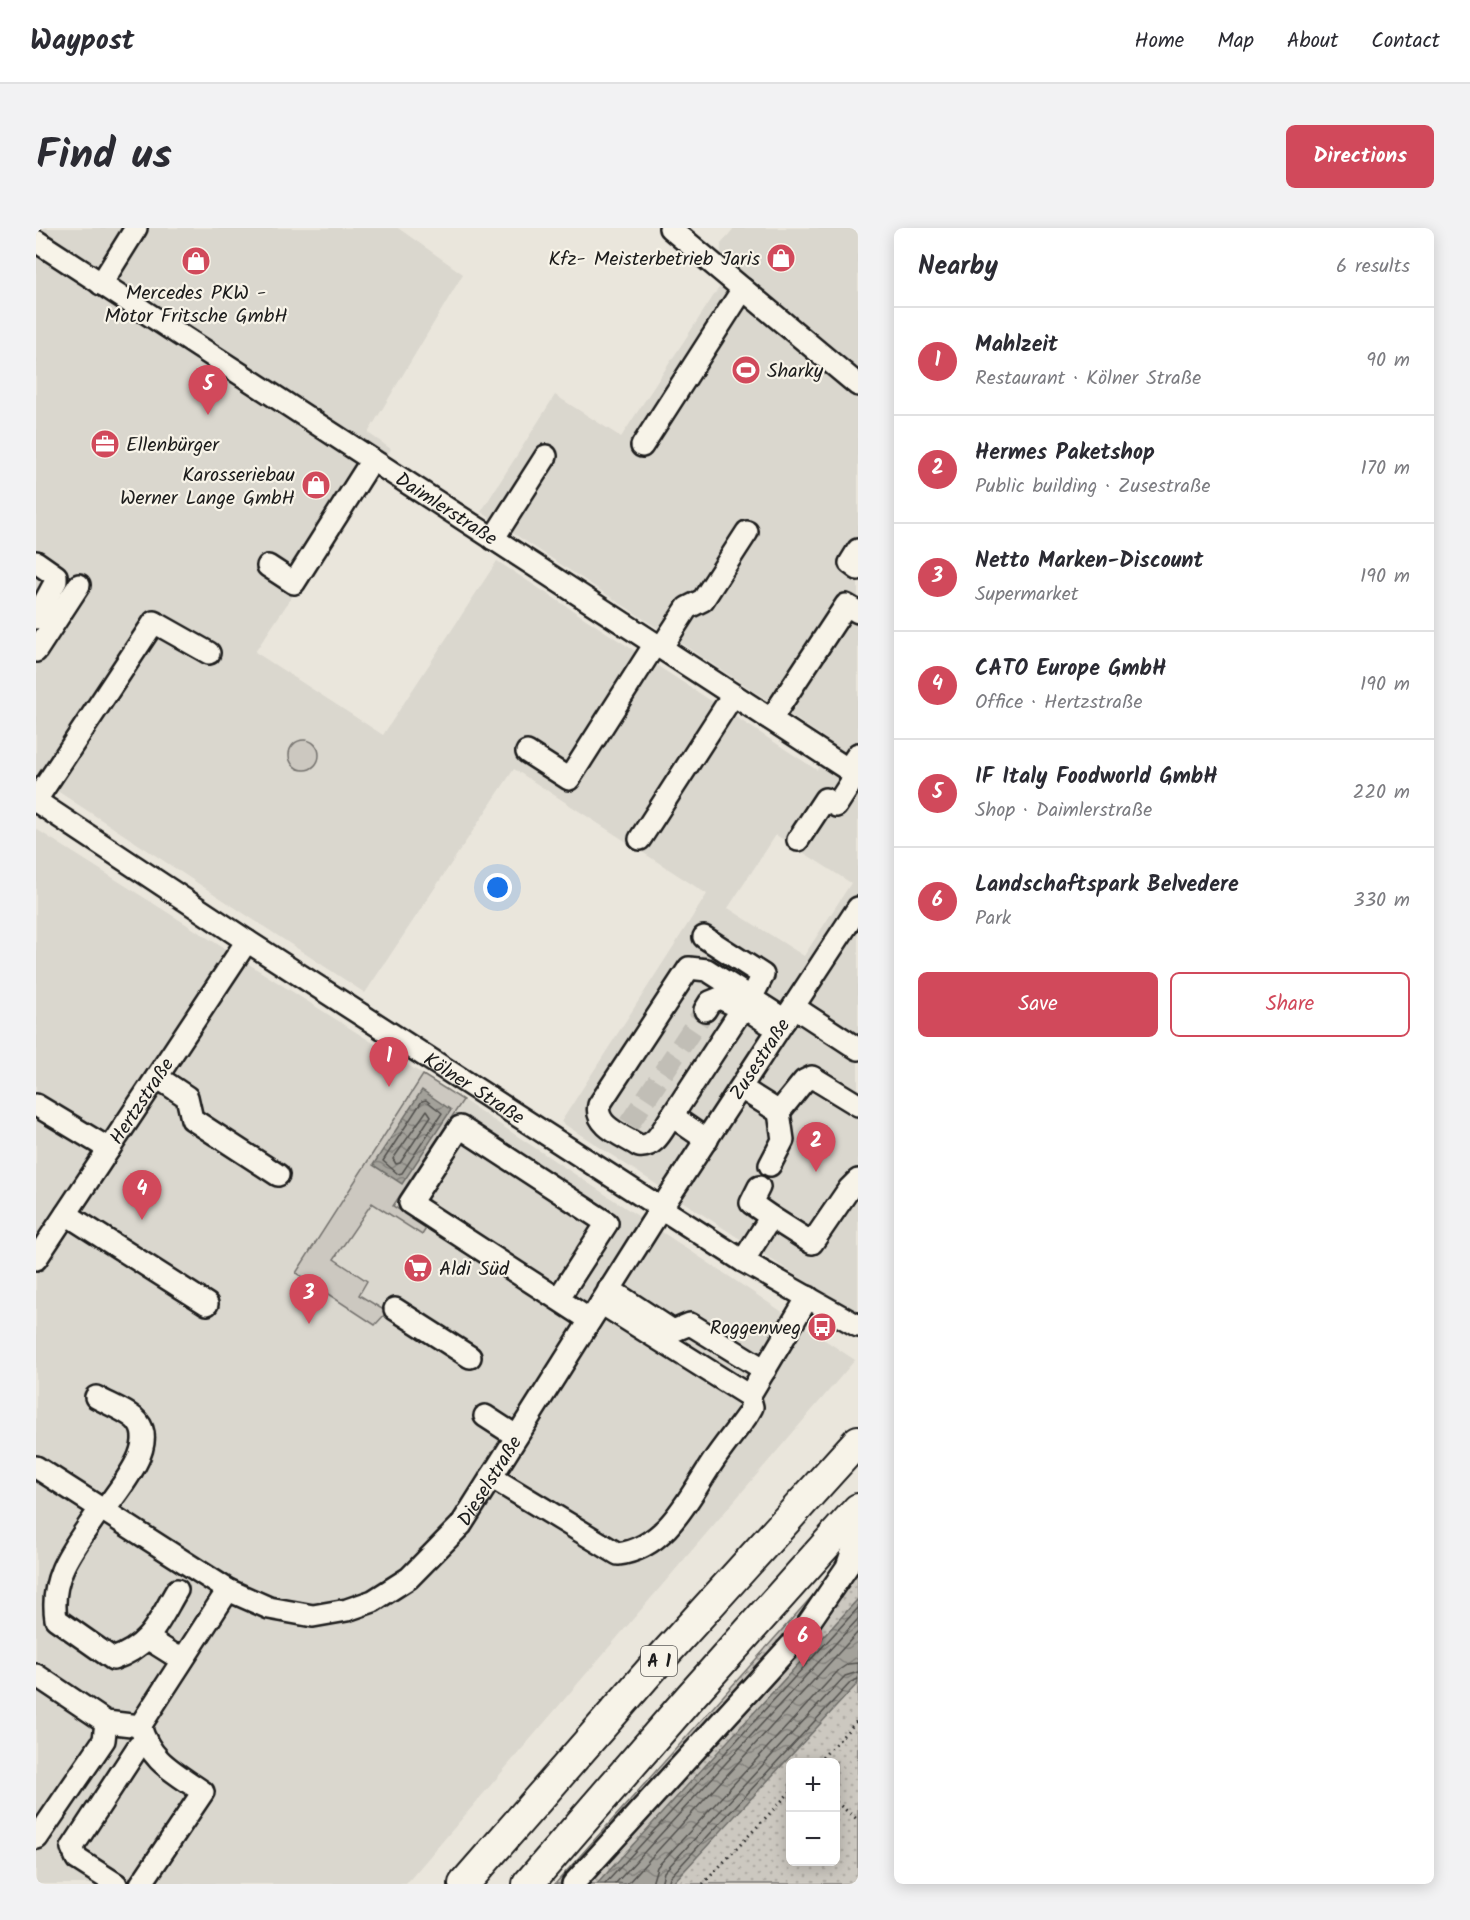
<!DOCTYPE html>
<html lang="en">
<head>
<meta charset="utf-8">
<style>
	:root { --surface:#fff; --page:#f2f2f3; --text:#2b2b33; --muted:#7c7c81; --line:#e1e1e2; --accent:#d1495b }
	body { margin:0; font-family:Kalam,sans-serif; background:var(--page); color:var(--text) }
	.controls { position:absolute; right:18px; bottom:18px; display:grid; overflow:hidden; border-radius:9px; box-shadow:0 3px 15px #0003 }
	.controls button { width:54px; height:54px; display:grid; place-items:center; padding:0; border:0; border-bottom:2px solid var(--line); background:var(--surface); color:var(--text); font:30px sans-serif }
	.you { position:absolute; left:462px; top:660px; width:21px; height:21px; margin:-15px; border:4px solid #fff; border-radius:50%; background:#1a73e8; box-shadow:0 0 0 9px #1a73e833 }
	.badge { display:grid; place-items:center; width:39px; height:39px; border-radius:50%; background:var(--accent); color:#fff; font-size:20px; font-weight:700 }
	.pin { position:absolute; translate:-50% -50px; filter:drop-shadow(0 2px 3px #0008) }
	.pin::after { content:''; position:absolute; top:32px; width:21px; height:18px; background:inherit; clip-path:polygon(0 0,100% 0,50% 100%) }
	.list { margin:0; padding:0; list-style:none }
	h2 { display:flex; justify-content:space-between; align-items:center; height:78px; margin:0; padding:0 24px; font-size:26px }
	h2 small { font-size:20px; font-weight:400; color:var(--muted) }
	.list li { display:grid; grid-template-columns:39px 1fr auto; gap:18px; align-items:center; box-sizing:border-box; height:108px; padding:0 24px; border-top:2px solid var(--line) }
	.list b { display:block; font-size:22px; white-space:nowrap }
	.list p { margin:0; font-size:20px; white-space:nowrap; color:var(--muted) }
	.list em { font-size:20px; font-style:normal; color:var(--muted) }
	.actions { display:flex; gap:12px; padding:18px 24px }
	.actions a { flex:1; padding:14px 0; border:2px solid var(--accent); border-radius:9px; text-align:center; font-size:21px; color:var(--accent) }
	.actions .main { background:var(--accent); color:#fff }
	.map { position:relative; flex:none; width:822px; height:1656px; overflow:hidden; border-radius:9px }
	header { display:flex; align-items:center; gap:36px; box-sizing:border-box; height:84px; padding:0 30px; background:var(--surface); border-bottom:2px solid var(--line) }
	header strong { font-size:28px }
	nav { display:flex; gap:33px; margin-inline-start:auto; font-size:21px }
	.intro { display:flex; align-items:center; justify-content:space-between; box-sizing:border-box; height:144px; padding:0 36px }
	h1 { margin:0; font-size:42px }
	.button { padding:15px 27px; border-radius:9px; background:var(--accent); color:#fff; font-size:21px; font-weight:700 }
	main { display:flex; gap:36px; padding:0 36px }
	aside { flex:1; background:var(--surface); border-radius:9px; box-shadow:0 3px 15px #0003 }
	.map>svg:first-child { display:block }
</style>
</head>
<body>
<header>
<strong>Waypost</strong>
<nav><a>Home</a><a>Map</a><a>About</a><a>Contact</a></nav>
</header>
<div class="intro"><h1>Find us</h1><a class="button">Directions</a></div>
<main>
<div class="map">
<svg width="822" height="1656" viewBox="0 0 822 1656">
	<defs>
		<pattern id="park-dots" width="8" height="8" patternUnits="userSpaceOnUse" patternTransform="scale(1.5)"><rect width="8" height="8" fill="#ccc8c0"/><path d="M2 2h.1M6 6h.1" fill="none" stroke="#afaba4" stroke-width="1.8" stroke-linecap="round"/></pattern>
		<pattern id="water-waves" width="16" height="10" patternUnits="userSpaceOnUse" patternTransform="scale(1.5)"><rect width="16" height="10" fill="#a3a19a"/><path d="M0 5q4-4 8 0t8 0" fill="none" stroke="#84827d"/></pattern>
	</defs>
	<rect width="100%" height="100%" fill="#eae6dc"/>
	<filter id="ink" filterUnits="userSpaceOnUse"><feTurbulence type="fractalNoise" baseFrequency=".0167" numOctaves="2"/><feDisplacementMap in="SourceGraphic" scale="12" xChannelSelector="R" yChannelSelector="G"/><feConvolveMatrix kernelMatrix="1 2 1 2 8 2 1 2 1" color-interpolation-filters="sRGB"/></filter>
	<g filter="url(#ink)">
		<g fill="#dad7ce" fill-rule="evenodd">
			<path d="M 0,0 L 362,0 L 427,46 L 332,205 L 355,221 L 219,424 L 347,507 L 461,333 L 781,542 L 792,512 L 445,284 L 519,167 L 585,209 L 684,58 L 685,16 L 698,0 L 822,0 L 822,140 L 763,124 L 822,172 L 822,1088 L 525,894 L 671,666 L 478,541 L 329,765 L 0,549 ZM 740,607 L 815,655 L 768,728 L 692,680 Z"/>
			<path d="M 0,601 L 427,872 L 819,1132 L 370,1656 L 0,1656 Z"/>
		</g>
		<g fill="#ccc8c0" stroke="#74726e" stroke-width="1.5">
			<circle cx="268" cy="527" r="15"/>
			<path d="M 387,847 L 427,872 L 357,978 L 391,999 L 386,1007 L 336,975 L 298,1031 L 331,1053 L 323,1067 L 351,1084 L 339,1097 L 260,1045 Z"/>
		</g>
		<path fill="url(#park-dots)" stroke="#74726e" stroke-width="1.5" fill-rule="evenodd" d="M 805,1336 L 822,1338 L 822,1656 L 519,1656 ZM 754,1534 L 800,1534 L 800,1634 L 754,1634 Z"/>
		<g fill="url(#water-waves)" stroke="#6d6c68" stroke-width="1.5">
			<path d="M 386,862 L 415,882 L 366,956 L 337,937 Z"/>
			<path d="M 822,1371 L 822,1455 L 636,1656 L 561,1656 Z"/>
		</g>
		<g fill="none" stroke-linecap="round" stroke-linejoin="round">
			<g stroke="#52514e" stroke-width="1.5">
				<path d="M 390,872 L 406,885 L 366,945 L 362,946 L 347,933 L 386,873 Z"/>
				<path d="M 391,882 L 395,888 L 364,935 L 360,936 L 357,931 Z"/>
				<path d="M 569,1656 L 822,1380"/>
				<path d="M 579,1656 L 822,1391"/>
				<path d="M 591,1656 L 822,1404"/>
				<path d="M 616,1656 L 621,1639 L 803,1442 L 812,1436 L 822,1435"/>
				<path d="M 625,1656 L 628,1644 L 809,1448 L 822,1444"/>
				<path d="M 632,1656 L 634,1649 L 815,1454 L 822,1451"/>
			</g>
			<path stroke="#c1beb6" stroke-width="21" stroke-dasharray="21 10" stroke-linecap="butt" d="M 593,896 L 669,782"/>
			<g stroke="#1c1c1c" stroke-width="26">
				<g id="minor">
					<path d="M 634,0 L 822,157"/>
					<path id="s1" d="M 0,13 L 822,548"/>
					<path d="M 65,56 L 100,0"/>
					<path d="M 606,218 L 707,61"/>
					<path d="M 457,311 L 510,228"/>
					<path d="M 822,322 L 814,335 L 822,341"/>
					<path d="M 0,334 L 20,348 L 20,353 L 0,390"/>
					<path d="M 232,338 L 258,355 L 336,232"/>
					<path d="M 625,420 L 651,380 L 667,372 L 711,304"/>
					<path d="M 0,423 L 43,357"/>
					<path d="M 735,491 L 810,377 L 822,384"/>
					<path d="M 491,524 L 533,551 L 619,416"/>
					<path d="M 812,541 L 822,526"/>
					<path d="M 0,572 L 118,394 L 173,425"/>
					<path id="s2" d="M 0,573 L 211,713 L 707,1033 L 822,1098"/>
					<path d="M 604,611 L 697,467"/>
					<path d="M 762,612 L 789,571 L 800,578 L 820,547"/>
					<path d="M 668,709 L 727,747 L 709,782 L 684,770 L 674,774 L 669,782"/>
					<path d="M 758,779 L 822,821"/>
					<path d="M 121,849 L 151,869 L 156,891 L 242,947"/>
					<path d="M 705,860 L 743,884 L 768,853 L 776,849 L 822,877"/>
					<path d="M 0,877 L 73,921"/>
					<path d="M 636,888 L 704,784 L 714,783 L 732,795"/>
					<path d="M 671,912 L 636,888 C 627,900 620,920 603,918 C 588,908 558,898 563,877 L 653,740 L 671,742 L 749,792"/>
					<path d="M 734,937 L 747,912 L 743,884"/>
					<path d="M 723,959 L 715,975 L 735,989"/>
					<path d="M 30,986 L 171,1076"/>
					<path id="s3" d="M 0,1031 L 211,713"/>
					<path d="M 707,1033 L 735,989 L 776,1015 L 813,961 L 822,952"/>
					<path d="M 573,1061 L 637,1103 L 654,1096 L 729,1142"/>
					<path d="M 522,1071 L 571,995 L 424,899 L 374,975 L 554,1092"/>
					<path d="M 359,1081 L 434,1129"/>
					<path d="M 713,1168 L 772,1069"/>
					<path d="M 60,1169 C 72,1176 87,1181 98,1190 C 126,1214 83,1260 68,1283"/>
					<path d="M 449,1188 L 480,1208"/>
					<path id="s4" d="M 0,1239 L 192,1362 L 233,1380 L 277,1388 L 311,1382 L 337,1373 L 373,1350 L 425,1297 L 615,996 L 822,680"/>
					<path d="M 455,1249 L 582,1326 C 630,1320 652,1271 676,1235 C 687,1218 701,1202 712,1186 L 716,1179 L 713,1168 L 565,1075"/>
					<path d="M 64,1281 C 40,1318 13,1345 20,1391 L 77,1431 C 115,1418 122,1394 141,1362"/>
					<path d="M 111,1410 L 146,1432"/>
					<path d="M 0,1447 L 70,1494 L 104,1498"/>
					<path d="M 104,1498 C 115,1534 137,1543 167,1564 L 105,1656"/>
					<path d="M 104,1498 L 192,1362"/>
					<path d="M 1,1610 L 68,1512 L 70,1494"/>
					<path d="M 80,1656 L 41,1631 L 36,1620 L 102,1519 L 109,1516"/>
					<path d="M 537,1656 L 765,1406 L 811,1339 L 822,1307"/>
				</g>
			</g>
			<g stroke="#1c1c1c" stroke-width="34">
				<g id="highway">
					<path d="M 428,1656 L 620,1436 L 822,1213"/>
					<path d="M 492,1656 L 654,1469 L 822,1281"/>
				</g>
			</g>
			<g stroke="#1c1c1c" stroke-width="3" stroke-dasharray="1.5 4.5" stroke-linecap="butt">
				<path d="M 782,1534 L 822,1492"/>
				<path d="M 800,1574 L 822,1592"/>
				<path d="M 667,1656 L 754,1564"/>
			</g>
			<use href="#minor" stroke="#f7f3e8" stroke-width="21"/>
			<use href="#highway" stroke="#f7f3e8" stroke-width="30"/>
		</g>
	</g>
	<defs>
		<g id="shop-disc" transform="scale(1.5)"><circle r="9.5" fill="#d1495b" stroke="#f7f3e8"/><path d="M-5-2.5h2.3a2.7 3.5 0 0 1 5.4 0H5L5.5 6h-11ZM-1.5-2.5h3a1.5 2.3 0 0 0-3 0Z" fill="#fff"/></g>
		<g id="stadium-disc" transform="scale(1.5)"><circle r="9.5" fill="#d1495b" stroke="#f7f3e8"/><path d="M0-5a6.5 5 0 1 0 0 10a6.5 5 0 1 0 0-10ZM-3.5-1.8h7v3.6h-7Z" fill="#fff"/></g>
		<g id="office-disc" transform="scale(1.5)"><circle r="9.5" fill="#d1495b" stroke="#f7f3e8"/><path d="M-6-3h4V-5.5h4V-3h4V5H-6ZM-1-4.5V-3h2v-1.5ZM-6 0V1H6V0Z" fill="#fff"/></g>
		<g id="supermarket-disc" transform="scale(1.5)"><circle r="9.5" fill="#d1495b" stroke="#f7f3e8"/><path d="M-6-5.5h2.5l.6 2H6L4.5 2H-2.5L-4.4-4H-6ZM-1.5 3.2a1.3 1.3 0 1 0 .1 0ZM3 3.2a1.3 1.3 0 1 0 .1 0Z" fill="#fff"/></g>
		<g id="bus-disc" transform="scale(1.5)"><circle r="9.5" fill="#d1495b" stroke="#f7f3e8"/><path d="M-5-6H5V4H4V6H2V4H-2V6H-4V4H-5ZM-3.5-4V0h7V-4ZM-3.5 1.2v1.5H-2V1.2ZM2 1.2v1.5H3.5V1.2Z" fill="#fff"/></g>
	</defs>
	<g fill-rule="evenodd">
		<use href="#shop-disc" x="745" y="30"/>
		<use href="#shop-disc" x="160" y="33"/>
		<use href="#stadium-disc" x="710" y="142"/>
		<use href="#office-disc" x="69" y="216"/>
		<use href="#shop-disc" x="280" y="257"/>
		<use href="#supermarket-disc" x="382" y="1040"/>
		<use href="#bus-disc" x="786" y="1099"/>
	</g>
	<g text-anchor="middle" stroke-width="4.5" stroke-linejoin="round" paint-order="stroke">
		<rect fill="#f7f3e8" stroke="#5e5c59" stroke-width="1.5" x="605" y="1418" width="36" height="30" rx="4.5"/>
		<g font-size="18" font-weight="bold" fill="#1c1c1c">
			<text x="623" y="1439">A 1</text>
		</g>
		<g font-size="20" fill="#1c1c1c" stroke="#f7f3e8" text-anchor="end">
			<text x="724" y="37">Kfz- Meisterbetrieb Jaris</text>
			<text x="160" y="71" text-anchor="middle">Mercedes PKW -<tspan x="160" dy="23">Motor Fritsche GmbH</tspan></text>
			<text x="731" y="149" text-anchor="start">Sharky</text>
			<text x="90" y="223" text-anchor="start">Ellenbürger</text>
			<text x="259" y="253">Karosseriebau<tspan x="259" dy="23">Werner Lange GmbH</tspan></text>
			<text x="403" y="1047" text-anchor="start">Aldi Süd</text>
			<text x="765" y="1106">Roggenweg</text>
		</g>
		<g font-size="20" fill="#1c1c1c" stroke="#f7f3e8">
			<text dy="7" stroke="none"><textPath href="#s1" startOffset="490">Daimlerstraße</textPath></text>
			<text dy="7" stroke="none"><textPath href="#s4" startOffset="1050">Zusestraße</textPath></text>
			<text dy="7" stroke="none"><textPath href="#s2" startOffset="524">Kölner Straße</textPath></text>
			<text dy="7" stroke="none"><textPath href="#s3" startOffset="190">Hertzstraße</textPath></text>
			<text dy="7" stroke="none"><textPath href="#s4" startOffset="549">Dieselstraße</textPath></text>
		</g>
	</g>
</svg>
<div class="controls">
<button>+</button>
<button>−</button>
</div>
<div class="you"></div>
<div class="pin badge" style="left:353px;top:859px">1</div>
<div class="pin badge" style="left:780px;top:944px">2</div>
<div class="pin badge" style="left:273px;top:1096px">3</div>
<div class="pin badge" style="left:106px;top:992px">4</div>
<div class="pin badge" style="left:172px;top:187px">5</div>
<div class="pin badge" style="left:767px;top:1439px">6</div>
</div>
<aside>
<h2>Nearby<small>6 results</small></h2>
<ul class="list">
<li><span class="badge">1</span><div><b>Mahlzeit</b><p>Restaurant · Kölner Straße</p></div><em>90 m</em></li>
<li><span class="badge">2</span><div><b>Hermes Paketshop</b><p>Public building · Zusestraße</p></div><em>170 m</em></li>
<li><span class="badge">3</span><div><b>Netto Marken-Discount</b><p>Supermarket</p></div><em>190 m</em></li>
<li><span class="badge">4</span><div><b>CATO Europe GmbH</b><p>Office · Hertzstraße</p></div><em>190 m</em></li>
<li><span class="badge">5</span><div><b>IF Italy Foodworld GmbH</b><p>Shop · Daimlerstraße</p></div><em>220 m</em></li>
<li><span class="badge">6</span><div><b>Landschaftspark Belvedere</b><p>Park</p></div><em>330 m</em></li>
</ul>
<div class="actions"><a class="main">Save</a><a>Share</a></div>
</aside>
</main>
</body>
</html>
